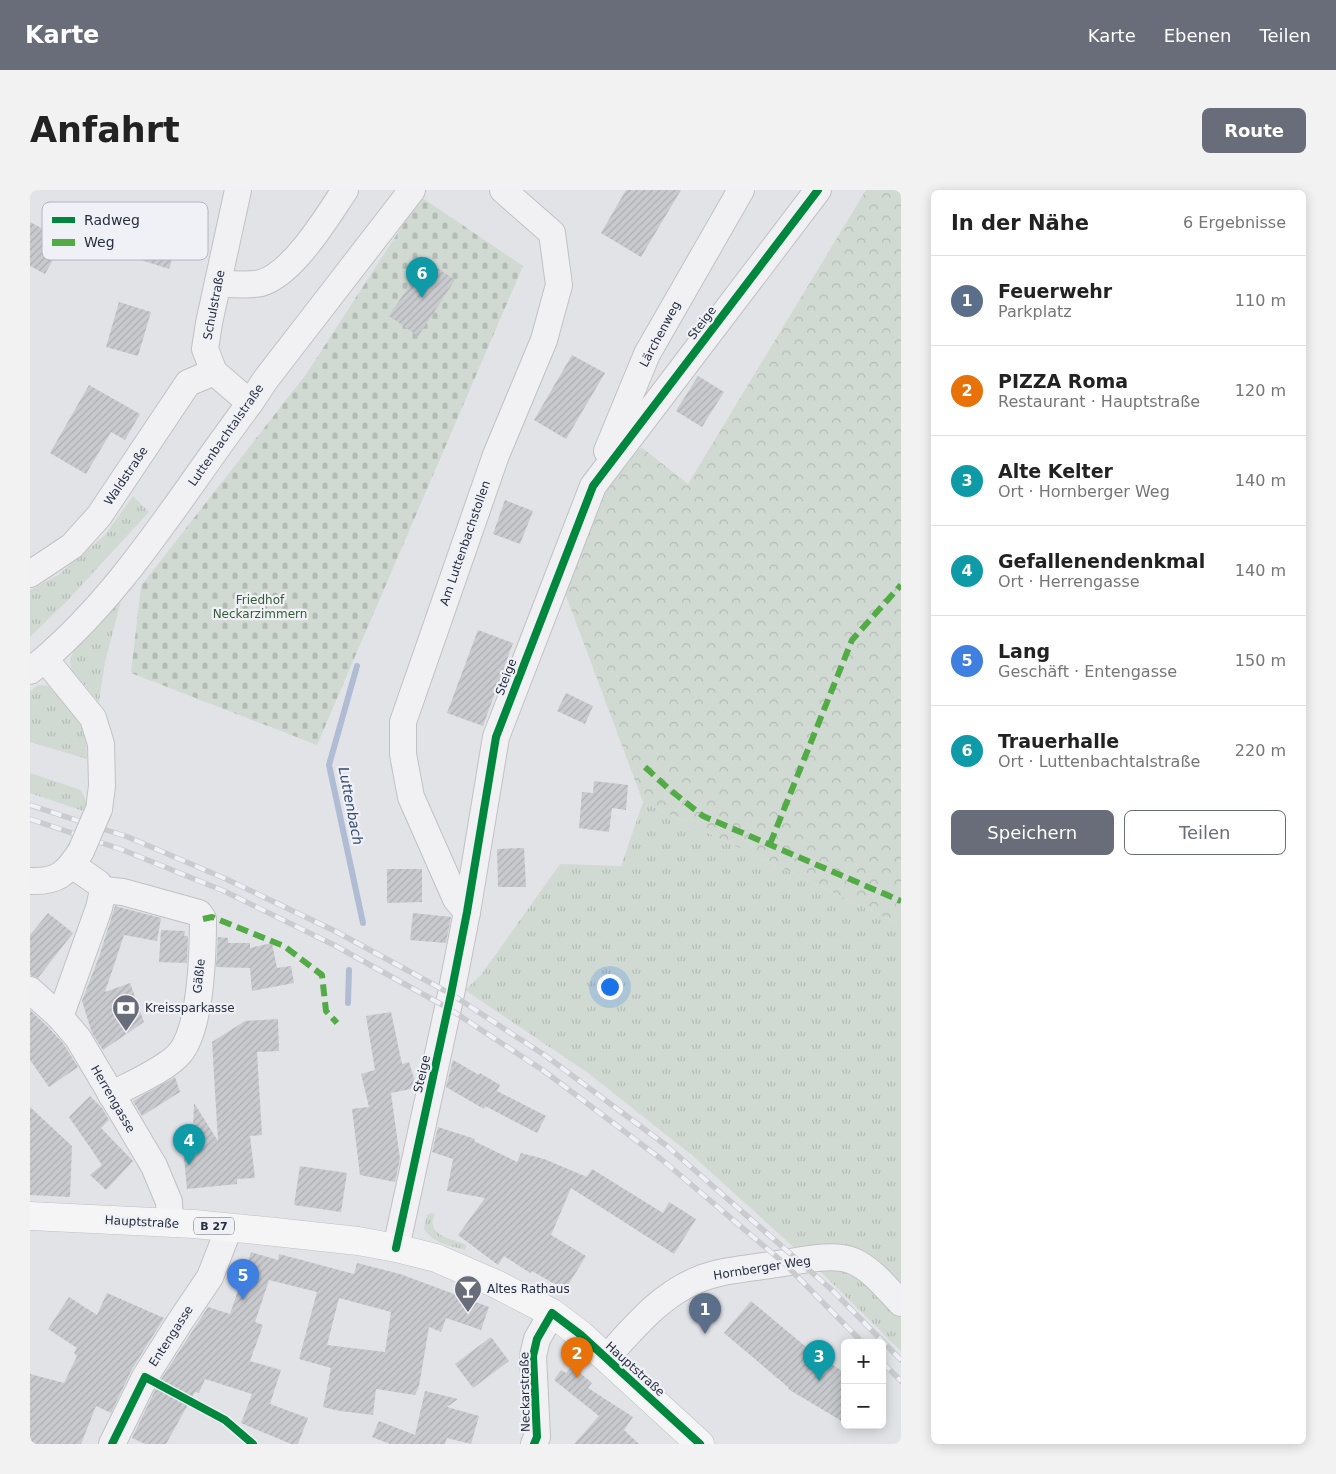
<!DOCTYPE html>
<html lang="de">
<head>
<meta charset="utf-8">
<style>
	:root { --surface:#fff; --page:#f2f2f2; --text:#222; --muted:#767676; --line:#e0e0e0; --accent:#696d7a }
	body { margin:0; font-family:"DejaVu Sans",sans-serif; background:var(--page); color:var(--text) }
	.controls { position:absolute; right:15px; bottom:15px; display:grid; overflow:hidden; border-radius:8px; box-shadow:0 2px 12px #0003 }
	.controls button { width:45px; height:45px; display:grid; place-items:center; padding:0; border:0; border-bottom:1px solid var(--line); background:var(--surface); color:var(--text); font:25px sans-serif }
	.you { position:absolute; left:579px; top:796px; width:18px; height:18px; margin:-12px; border:4px solid #fff; border-radius:50%; background:#1a73e8; box-shadow:0 0 0 8px #1a73e833 }
	.badge { display:grid; place-items:center; width:32px; height:32px; border-radius:50%; background:var(--accent); color:#fff; font-size:16px; font-weight:700 }
	.pin { position:absolute; translate:-50% -41px; filter:drop-shadow(0 1px 2px #0008) }
	.pin::after { content:''; position:absolute; top:26px; width:18px; height:15px; background:inherit; clip-path:polygon(0 0,100% 0,50% 100%) }
	.list { margin:0; padding:0; list-style:none }
	h2 { display:flex; justify-content:space-between; align-items:center; height:65px; margin:0; padding:0 20px; font-size:21px }
	h2 small { font-size:16px; font-weight:400; color:var(--muted) }
	.list li { display:grid; grid-template-columns:32px 1fr auto; gap:15px; align-items:center; box-sizing:border-box; height:90px; padding:0 20px; border-top:1px solid var(--line) }
	.list b { display:block; font-size:19px; white-space:nowrap }
	.list p { margin:0; font-size:16px; white-space:nowrap; color:var(--muted) }
	.list em { font-size:16px; font-style:normal; color:var(--muted) }
	.actions { display:flex; gap:10px; padding:15px 20px }
	.actions a { flex:1; padding:11px 0; border:1px solid var(--accent); border-radius:8px; text-align:center; font-size:18px; color:var(--accent) }
	.actions .main { background:var(--accent); color:#fff }
	.map { position:relative; flex:none; width:871px; height:1254px; overflow:hidden; border-radius:8px }
	header { display:flex; align-items:center; gap:30px; box-sizing:border-box; height:70px; padding:0 25px; background:var(--accent); color:#fff }
	header strong { font-size:24px }
	nav { display:flex; gap:28px; margin-inline-start:auto; font-size:18px }
	.intro { display:flex; align-items:center; justify-content:space-between; box-sizing:border-box; height:120px; padding:0 30px }
	h1 { margin:0; font-size:35px }
	.button { padding:12px 22px; border-radius:8px; background:var(--accent); color:#fff; font-size:18px; font-weight:700 }
	main { display:flex; gap:30px; padding:0 30px }
	aside { flex:1; background:var(--surface); border-radius:8px; box-shadow:0 2px 12px #0003 }
	.map>svg:first-child { display:block }
</style>
</head>
<body>
<header>
<strong>Karte</strong>
<nav><a>Karte</a><a>Ebenen</a><a>Teilen</a></nav>
</header>
<div class="intro"><h1>Anfahrt</h1><a class="button">Route</a></div>
<main>
<div class="map">
<svg width="871" height="1254" viewBox="0 0 871 1254">
	<defs>
		<pattern id="grass-tufts" width="24" height="20" patternUnits="userSpaceOnUse" patternTransform="scale(1.25)"><rect width="24" height="20" fill="#d1dad2"/><path d="M3 7l-1-3M5 7V3M7 7l1-3M15 17l-1-3M17 17v-4M19 17l1-3" fill="none" stroke="#b3bbb5"/></pattern>
		<pattern id="forest-crowns" width="20" height="18" patternUnits="userSpaceOnUse" patternTransform="scale(1.25)"><rect width="20" height="18" fill="#d1dad2"/><path d="M2 6a3 3 0 1 1 6 0M12 15a3 3 0 1 1 6 0" fill="none" stroke="#b3bbb5"/></pattern>
		<pattern id="cemetery-stones" width="16" height="16" patternUnits="userSpaceOnUse" patternTransform="scale(1.25)"><rect width="16" height="16" fill="#d1dad2"/><path d="M2 7V4a2 2 0 0 1 4 0v3zM10 15v-3a2 2 0 0 1 4 0v3z" fill="#b3bbb5"/></pattern>
		<pattern id="building-hatch" width="6" height="6" patternUnits="userSpaceOnUse" patternTransform="scale(1.25)"><rect width="6" height="6" fill="#c8cace"/><path d="M-1 1l2-2M0 6l6-6M5 7l2-2" fill="none" stroke="#acaeb2"/></pattern>
	</defs>
	<rect width="100%" height="100%" fill="#e2e3e7"/>
	<g fill="url(#grass-tufts)">
		<path d="M 103,306 L 119,322 L 37,411 L 0,447 L 0,400 L 28,385 L 75,345 Z"/>
		<path d="M 91,411 L 75,472 L 69,512 L 41,479 L 40,469 L 44,460 Z"/>
		<path d="M 8,495 L 18,496 L 29,506 L 49,530 L 56,551 L 57,569 L 0,552 L 0,501 Z"/>
		<path d="M 0,583 L 51,600 L 58,616 L 56,622 L 0,603 Z"/>
		<path d="M 613,612 L 871,735 L 871,1161 L 790,1081 L 663,966 L 558,883 L 435,800 L 451,785 L 530,674 L 591,676 Z"/>
		<path d="M 401,1023 L 405,1024 C 394,1045 422,1049 437,1055 L 435,1060 C 419,1055 404,1054 394,1039 L 397,1025 Z"/>
	</g>
	<path fill="url(#forest-crowns)" d="M 836,0 L 871,0 L 871,735 L 613,612 L 532,395 L 561,318 L 611,257 L 658,294 Z"/>
	<path fill="url(#cemetery-stones)" d="M 391,7 L 493,76 L 287,555 L 101,483 L 111,396 L 277,183 Z"/>
	<g fill="none" stroke-linecap="round" stroke-linejoin="round">
		<g stroke="#b0bcd3" stroke-width="6">
			<path d="M 327,476 L 299,575 L 333,733"/>
			<path d="M 318,813 L 319,780"/>
		</g>
	</g>
	<g fill="url(#building-hatch)" fill-rule="evenodd">
		<path d="M 596,0 L 651,0 L 611,67 L 571,43 Z"/>
		<path d="M 126,26 L 154,35 L 139,79 L 111,70 Z"/>
		<path d="M 0,32 L 34,50 L 15,84 L 0,76 Z"/>
		<path d="M 393,68 L 425,90 L 388,146 L 359,126 L 385,87 L 382,84 Z"/>
		<path d="M 89,112 L 121,122 L 108,166 L 76,157 Z"/>
		<path d="M 542,165 L 575,183 L 536,249 L 504,230 Z"/>
		<path d="M 668,186 L 694,202 L 672,237 L 646,221 Z"/>
		<path d="M 59,195 L 110,224 L 95,250 L 81,242 L 56,284 L 20,263 Z"/>
		<path d="M 475,310 L 503,321 L 490,354 L 463,344 Z"/>
		<path d="M 448,440 L 483,453 L 453,536 L 417,523 Z"/>
		<path d="M 536,503 L 563,516 L 555,534 L 527,521 Z"/>
		<path d="M 564,591 L 598,595 L 596,620 L 582,618 L 579,642 L 549,638 L 552,602 L 563,603 Z"/>
		<path d="M 494,658 L 496,697 L 468,697 L 467,659 Z"/>
		<path d="M 357,679 L 392,679 L 392,712 L 357,713 Z"/>
		<path d="M 85,716 L 131,728 L 127,751 L 94,745 L 75,802 L 100,793 L 114,832 L 73,860 L 62,843 L 52,811 L 70,764 Z"/>
		<path d="M 18,723 L 43,743 L 8,788 L 0,785 L 0,745 Z"/>
		<path d="M 383,723 L 421,727 L 416,753 L 380,750 Z"/>
		<path d="M 131,740 L 155,741 L 154,746 L 158,746 L 157,773 L 129,772 Z"/>
		<path d="M 188,747 L 198,748 L 198,753 L 220,753 L 220,758 L 242,753 L 247,778 L 261,776 L 264,793 L 222,801 L 220,778 L 186,777 Z"/>
		<path d="M 0,820 L 19,838 L 33,853 L 48,877 L 19,897 L 0,870 Z"/>
		<path d="M 361,822 L 372,874 L 379,872 L 386,895 L 385,898 L 361,903 L 370,969 L 365,992 L 330,985 L 322,919 L 339,917 L 331,884 L 345,880 L 336,826 Z"/>
		<path d="M 248,829 L 249,861 L 227,862 L 232,945 L 220,946 L 225,988 L 207,989 L 207,994 L 157,999 L 154,968 L 162,967 L 164,913 L 188,951 L 182,852 L 215,831 Z"/>
		<path d="M 423,870 L 449,885 L 450,883 L 470,895 L 467,901 L 516,926 L 507,943 L 455,916 L 454,919 L 416,897 Z"/>
		<path d="M 145,887 L 150,902 L 112,926 L 103,911 Z"/>
		<path d="M 60,906 L 72,918 L 79,930 L 71,938 L 103,971 L 76,1000 L 60,985 L 72,975 L 39,927 Z"/>
		<path d="M 0,917 L 42,956 L 40,1007 L 0,1005 Z"/>
		<path d="M 408,937 L 445,949 L 444,951 L 487,972 L 491,963 L 514,969 L 557,987 L 562,979 L 633,1023 L 639,1012 L 666,1029 L 644,1064 L 541,998 L 521,1045 L 556,1066 L 535,1100 L 502,1081 L 500,1083 L 474,1066 L 468,1075 L 428,1045 L 455,1008 L 417,1001 L 423,969 L 402,962 Z"/>
		<path d="M 270,976 L 317,983 L 311,1022 L 264,1015 Z"/>
		<path d="M 221,1062 L 248,1070 L 249,1064 L 324,1084 L 327,1073 L 370,1084 L 459,1117 L 451,1140 L 416,1128 L 411,1142 L 399,1137 L 389,1196 L 385,1205 L 346,1199 L 343,1225 L 310,1221 L 293,1217 L 301,1178 L 269,1169 L 287,1102 L 239,1090 L 225,1132 L 233,1135 L 220,1171 L 251,1180 L 240,1214 L 278,1228 L 268,1254 L 261,1254 L 211,1233 L 222,1204 L 175,1189 L 169,1203 L 165,1202 L 136,1254 L 115,1254 L 102,1248 L 128,1194 L 178,1117 L 200,1124 ZM 309,1108 L 361,1122 L 355,1162 L 297,1155 Z"/>
		<path d="M 77,1103 L 134,1128 L 102,1179 L 81,1223 L 66,1216 L 51,1254 L 0,1254 L 0,1184 L 34,1193 L 47,1166 L 44,1163 L 47,1158 L 18,1139 L 39,1107 L 67,1125 Z"/>
		<path d="M 721,1111 L 775,1156 L 815,1183 L 815,1233 L 758,1199 L 759,1198 L 694,1143 Z"/>
		<path d="M 461,1147 L 479,1171 L 443,1198 L 425,1174 Z"/>
		<path d="M 542,1176 L 562,1193 L 558,1198 L 603,1227 L 594,1240 L 609,1254 L 544,1254 L 569,1226 L 524,1190 L 531,1180 L 536,1183 Z"/>
		<path d="M 395,1201 L 428,1209 L 417,1217 L 449,1226 L 441,1254 L 417,1248 L 415,1254 L 360,1254 L 342,1247 L 349,1231 L 385,1245 Z"/>
	</g>
	<g fill="none" stroke-linecap="round" stroke-linejoin="round">
		<g stroke="#c0c1c5" stroke-width="28">
			<g id="minor">
				<path d="M 208,0 L 179,133 L 175,159 L 184,182 L 220,213"/>
				<path d="M 188,93 C 201,94 217,96 231,93 C 263,84 297,27 315,0"/>
				<path d="M 577,261 L 617,164 L 711,0"/>
				<path d="M 0,384 L 42,356 L 69,326 L 158,193 L 184,182"/>
				<path d="M 15,469 L 63,528 L 71,554 L 72,596 L 69,619"/>
				<path d="M 0,481 C 91,409 151,304 220,213 L 236,189 L 382,0"/>
				<path d="M 0,691 C 28,692 36,684 51,661"/>
				<path d="M 73,700 L 93,702 L 169,723 L 173,729 C 173,762 171,838 150,863 C 137,879 99,895 81,905"/>
				<path d="M 437,722 L 426,709 L 381,607 L 373,564 L 373,532 L 466,265 L 514,150 L 529,95 L 522,43 L 473,0"/>
				<path d="M 0,800 L 30,827 L 48,848 L 124,976 L 139,1012 L 140,1033"/>
				<path d="M 30,827 L 69,718 L 73,700 L 68,693 L 42,675"/>
				<path d="M 366,1058 L 421,804 L 437,722 L 466,547 L 563,296 L 788,0"/>
				<path d="M 576,1168 C 603,1139 628,1107 665,1091 C 692,1079 725,1078 754,1073 C 773,1070 805,1063 823,1071 C 842,1079 857,1099 871,1113"/>
				<path d="M 82,1254 L 115,1187 L 149,1133 L 180,1087 L 199,1038"/>
				<path d="M 504,1254 L 507,1247 L 503,1166 L 507,1149 L 522,1123"/>
			</g>
		</g>
		<g stroke="#bec0c5" stroke-width="29">
			<path id="major" d="M 0,1026 L 164,1034 L 236,1041 L 328,1051 L 366,1058 L 406,1068 L 466,1094 L 522,1123 L 551,1145 L 670,1254"/>
		</g>
		<use href="#minor" stroke="#f1f1f3" stroke-width="26"/>
		<use href="#major" stroke="#f5f5f6" stroke-width="28"/>
		<g stroke="#cacbcf" stroke-width="5.5">
			<g id="rail">
				<path d="M 0,615 L 98,647 L 196,689 L 305,741 L 421,804 L 516,866 L 637,956 L 803,1101 L 871,1170"/>
				<path d="M 0,629 L 93,660 L 194,701 L 304,755 L 418,818 L 514,881 L 631,969 L 754,1073 L 833,1153"/>
				<path d="M 852,1172 L 871,1191"/>
			</g>
		</g>
		<use href="#rail" stroke="#eff1f6" stroke-width="4" stroke-dasharray="11" stroke-linecap="butt"/>
		<g stroke="#c0c1c5" stroke-width="28" stroke-linecap="butt">
			<path id="minor-bridge" d="M 51,661 L 69,619"/>
		</g>
		<use href="#minor-bridge" stroke="#f1f1f3" stroke-width="26"/>
		<g stroke="#53ab46" stroke-width="6" stroke-dasharray="12 6" stroke-linecap="butt">
			<path d="M 615,577 L 640,600 L 673,626 L 871,711"/>
			<path d="M 740,654 L 822,450 L 871,395"/>
			<path d="M 173,729 L 182,727 L 254,756 L 292,785 L 296,821 L 307,833"/>
		</g>
		<g stroke="#eff1f6" stroke-width="11">
			<g id="cycleway">
				<path d="M 366,1058 L 421,804 L 437,722 L 466,547 L 563,296 L 788,0"/>
				<path d="M 82,1254 L 115,1187 L 195,1230 L 223,1254"/>
				<path d="M 504,1254 L 507,1247 L 503,1166 L 507,1149 L 522,1123 L 551,1145 L 670,1254"/>
			</g>
		</g>
		<use href="#cycleway" stroke="#00873e" stroke-width="8"/>
	</g>
	<defs>
		<g id="bank-pin" transform="scale(1.4375)"><path d="M0 17L-7.5 6A9.5 9.5 0 1 1 7.5 6Z" fill="#696d7a" stroke="#eff1f6"/><path d="M-6-4H6V4H-6ZM0-2.3a2.3 2.3 0 1 0 0 4.6a2.3 2.3 0 1 0 0-4.6Z" fill="#fff"/></g>
		<g id="bar-pin" transform="scale(1.4375)"><path d="M0 17L-7.5 6A9.5 9.5 0 1 1 7.5 6Z" fill="#696d7a" stroke="#eff1f6"/><path d="M-6-5H6L.8 .8V4.5H3.5V6h-7V4.5H-.8V.8Z" fill="#fff"/></g>
	</defs>
	<g fill-rule="evenodd">
		<use href="#bank-pin" x="96" y="818"/>
		<use href="#bar-pin" x="438" y="1099"/>
	</g>
	<g text-anchor="middle" stroke-width="4.5" stroke-linejoin="round" paint-order="stroke">
		<rect fill="#eff1f6" stroke="#646877" stroke-width="1" x="164" y="1027.5" width="40" height="17" rx="4"/>
		<g font-size="11" font-weight="bold" fill="#282e40">
			<text x="184" y="1040">B 27</text>
		</g>
		<g font-size="12" fill="#282e40" stroke="#eff1f6">
			<text transform="translate(184 115) rotate(-79)" y="4">Schulstraße</text>
			<text transform="translate(672 133) rotate(-53)" y="4">Steige</text>
			<text transform="translate(630 144) rotate(-62)" y="4">Lärchenweg</text>
			<text transform="translate(196 245) rotate(-55)" y="4">Luttenbachtalstraße</text>
			<text transform="translate(96 286) rotate(-56)" y="4">Waldstraße</text>
			<text transform="translate(435 353) rotate(-71)" y="4">Am Luttenbachstollen</text>
			<text transform="translate(476 487) rotate(-69)" y="4">Steige</text>
			<text transform="translate(169 786) rotate(-84)" y="4">Gäßle</text>
			<text transform="translate(392 884) rotate(-77)" y="4">Steige</text>
			<text transform="translate(83 909) rotate(60)" y="4">Herrengasse</text>
			<text transform="translate(112 1032) rotate(3)" y="4">Hauptstraße</text>
			<text transform="translate(732 1078) rotate(-9)" y="4">Hornberger Weg</text>
			<text transform="translate(141 1146) rotate(-57)" y="4">Entengasse</text>
			<text transform="translate(605 1179) rotate(42)" y="4">Hauptstraße</text>
			<text transform="translate(495 1202) rotate(-91)" y="4">Neckarstraße</text>
		</g>
		<g font-size="12" fill="#375c35" stroke="#eff1f6">
			<text x="230" y="414">Friedhof<tspan x="230" dy="14">Neckarzimmern</tspan></text>
		</g>
		<g font-size="12" fill="#282e40" stroke="#eff1f6" text-anchor="start">
			<text x="115" y="822">Kreissparkasse</text>
			<text x="457" y="1103">Altes Rathaus</text>
		</g>
		<g font-size="14" font-style="italic" fill="#314775" stroke="#eff1f6">
			<text transform="translate(321 616) rotate(79)" y="5">Luttenbach</text>
		</g>
	</g>
	<rect x="12" y="12" width="166" height="58" rx="8" fill="#eff1f6" stroke="#b3b6bf" stroke-width="1"/>
	<rect x="22" y="27" width="23" height="6" fill="#00873e"/>
	<rect x="22" y="49" width="23" height="7" fill="#53ab46"/>
	<g font-size="14" fill="#282e40">
		<text x="54" y="35">Radweg</text>
		<text x="54" y="57">Weg</text>
	</g>
</svg>
<div class="controls">
<button>+</button>
<button>−</button>
</div>
<div class="you"></div>
<div class="pin badge" style="left:675px;top:1144px;background:#5c6f8a">1</div>
<div class="pin badge" style="left:547px;top:1188px;background:#e8710a">2</div>
<div class="pin badge" style="left:789px;top:1191px;background:#0f9aa8">3</div>
<div class="pin badge" style="left:159px;top:975px;background:#0f9aa8">4</div>
<div class="pin badge" style="left:213px;top:1110px;background:#3f7fe0">5</div>
<div class="pin badge" style="left:392px;top:108px;background:#0f9aa8">6</div>
</div>
<aside>
<h2>In der Nähe<small>6 Ergebnisse</small></h2>
<ul class="list">
<li><span class="badge" style="background:#5c6f8a">1</span><div><b>Feuerwehr</b><p>Parkplatz</p></div><em>110 m</em></li>
<li><span class="badge" style="background:#e8710a">2</span><div><b>PIZZA Roma</b><p>Restaurant · Hauptstraße</p></div><em>120 m</em></li>
<li><span class="badge" style="background:#0f9aa8">3</span><div><b>Alte Kelter</b><p>Ort · Hornberger Weg</p></div><em>140 m</em></li>
<li><span class="badge" style="background:#0f9aa8">4</span><div><b>Gefallenendenkmal</b><p>Ort · Herrengasse</p></div><em>140 m</em></li>
<li><span class="badge" style="background:#3f7fe0">5</span><div><b>Lang</b><p>Geschäft · Entengasse</p></div><em>150 m</em></li>
<li><span class="badge" style="background:#0f9aa8">6</span><div><b>Trauerhalle</b><p>Ort · Luttenbachtalstraße</p></div><em>220 m</em></li>
</ul>
<div class="actions"><a class="main">Speichern</a><a>Teilen</a></div>
</aside>
</main>
</body>
</html>
